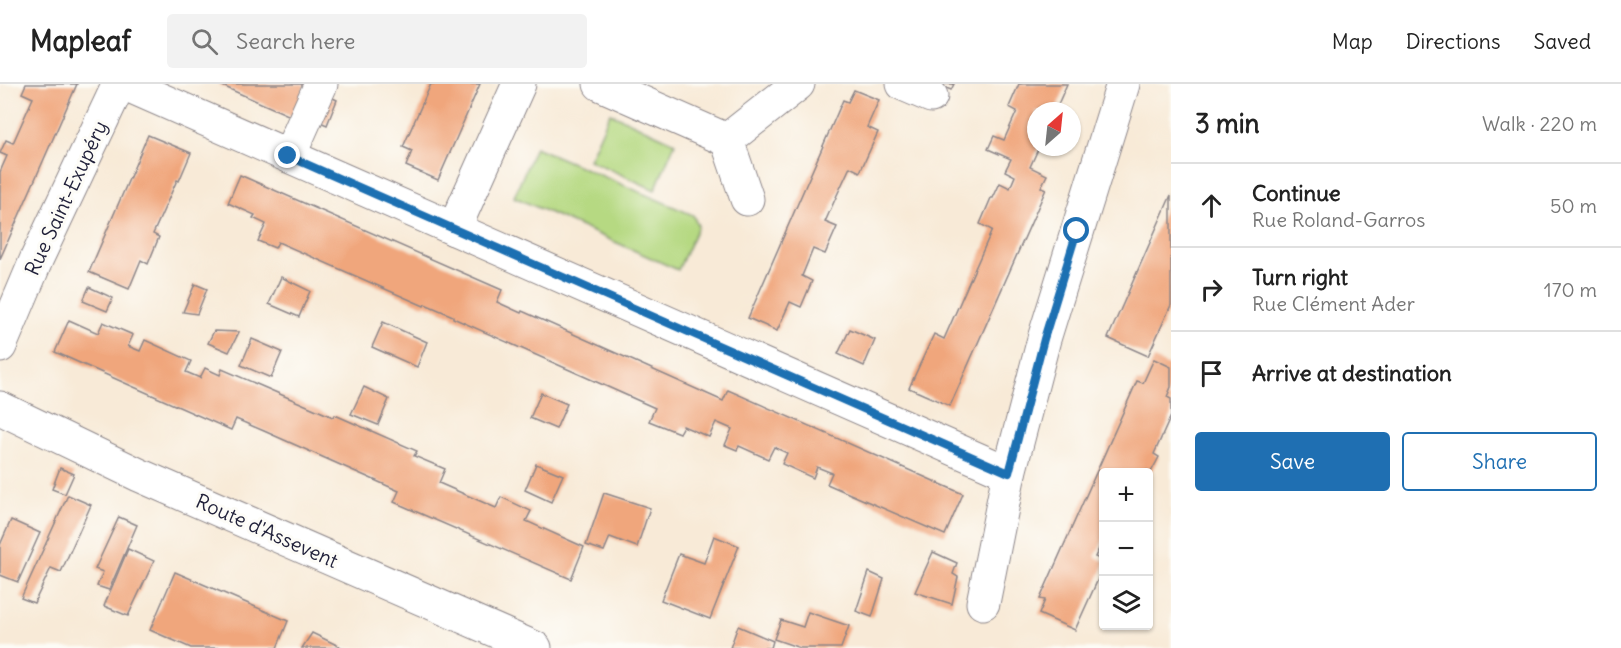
<!DOCTYPE html>
<html lang="en">
<head>
<meta charset="utf-8">
<style>
	:root { --surface:#fff; --page:#f2f2f2; --text:#222; --muted:#767676; --line:#e0e0e0; --accent:#1f6fb2 }
	body { margin:0; font-family:Delius,sans-serif; background:var(--page); color:var(--text) }
	.controls { position:absolute; right:18px; bottom:18px; display:grid; overflow:hidden; border-radius:6px; box-shadow:0 2px 4px #0004 }
	.controls button { width:54px; height:54px; display:grid; place-items:center; padding:0; border:0; border-bottom:2px solid var(--line); background:var(--surface); color:var(--text); font:30px sans-serif }
	.compass { position:absolute; left:1027px; top:18px; width:54px; height:54px; border-radius:50%; background:var(--surface); box-shadow:0 2px 4px #0004; rotate:27deg }
	.stop { position:absolute; width:18px; height:18px; margin:-14px; border:4px solid #1f6fb2; border-radius:50%; background:#fff }
	.stop.end { background:#1f6fb2; border-color:#fff; box-shadow:0 2px 6px #0008 }
	.list { margin:0; padding:0; list-style:none }
	h2 { display:flex; justify-content:space-between; align-items:center; height:78px; margin:0; padding:0 24px; font-size:26px }
	h2 small { font-size:20px; font-weight:400; color:var(--muted) }
	.list li { display:grid; grid-template-columns:39px 1fr auto; gap:18px; align-items:center; box-sizing:border-box; height:84px; padding:0 24px; border-top:2px solid var(--line) }
	.list b { display:block; font-size:22px; white-space:nowrap }
	.list p { margin:0; font-size:20px; white-space:nowrap; color:var(--muted) }
	.list em { font-size:20px; font-style:normal; color:var(--muted) }
	.actions { display:flex; gap:12px; padding:18px 24px }
	.actions a { flex:1; padding:14px 0; border:2px solid var(--accent); border-radius:6px; text-align:center; font-size:21px; color:var(--accent) }
	.actions .main { background:var(--accent); color:#fff }
	.icon { flex:none; width:33px; height:33px; fill:none; stroke:currentColor; stroke-width:2; stroke-linecap:round; stroke-linejoin:round }
	.map { position:relative; flex:none; width:1171px; height:564px; overflow:hidden }
	header { display:flex; align-items:center; gap:36px; box-sizing:border-box; height:84px; padding:0 30px; background:var(--surface); border-bottom:2px solid var(--line) }
	header strong { font-size:28px }
	nav { display:flex; gap:33px; margin-inline-start:auto; font-size:21px }
	.search { width:420px; height:54px; background:var(--page); display:flex; align-items:center; gap:15px; box-sizing:border-box; padding:0 21px; border-radius:6px; color:var(--muted); font-size:22px }
	main { display:flex }
	aside { flex:1; background:var(--surface) }
	.map>svg:first-child { display:block }
</style>
</head>
<body>
<header>
<strong>Mapleaf</strong>
<div class="search"><svg class="icon" aria-label="search" viewBox="0 0 24 24"><circle cx="10" cy="10" r="6"/><path d="M15 15l6 6"/></svg>Search here</div>
<nav><a>Map</a><a>Directions</a><a>Saved</a></nav>
</header>
<main>
<div class="map">
<svg width="1171" height="564" viewBox="0 0 1171 564">
	<rect width="100%" height="100%" fill="#fdfcf7"/>
	<filter id="ink" filterUnits="userSpaceOnUse"><feTurbulence type="fractalNoise" baseFrequency=".0167" numOctaves="2"/><feDisplacementMap in="SourceGraphic" scale="12" xChannelSelector="R" yChannelSelector="G"/><feConvolveMatrix kernelMatrix="1 2 1 2 8 2 1 2 1" color-interpolation-filters="sRGB"/></filter>
	<filter id="wash" filterUnits="userSpaceOnUse"><feTurbulence type="fractalNoise" baseFrequency=".008" numOctaves="4" result="noise"/><feDisplacementMap in="SourceGraphic" scale="24" xChannelSelector="R" yChannelSelector="G"/><feGaussianBlur stdDeviation="1.35" result="paint"/><feColorMatrix in="noise" values="0 0 0 0 0 0 0 0 0 0 0 0 0 0 0 0 0 1.4 0 .05"/><feComposite in="paint" operator="in"/></filter>
	<g filter="url(#wash)">
		<rect width="100%" height="100%" fill="#f8ead7"/>
		<g fill="#b6d982" stroke="#6c7e5e" stroke-width="1.5">
			<path d="M 610,29 L 675,59 L 655,106 L 589,76 Z"/>
			<path d="M 535,63 L 693,131 L 698,142 L 678,186 L 514,113 Z"/>
		</g>
		<g id="blocks">
			<g fill="#f0a67c">
				<path d="M 26,0 L 77,0 L 0,175 L 0,88 L 7,72 L 0,69 L 6,56 L 13,59 L 33,14 L 22,9 Z"/>
				<path d="M 218,0 L 305,0 L 297,35 Z"/>
				<path d="M 431,0 L 480,0 L 438,96 L 406,82 L 412,67 L 403,63 Z"/>
				<path d="M 937,0 L 954,0 L 951,6 Z"/>
				<path d="M 1019,0 L 1067,0 L 1055,27 L 1036,27 L 1036,63 L 1039,63 L 1030,83 L 1047,91 L 1041,103 L 1046,105 L 950,322 L 909,304 L 934,250 L 944,255 L 992,146 L 980,140 L 991,114 L 993,114 L 1000,99 L 1010,104 L 1015,92 L 1005,87 L 1011,75 L 988,65 L 994,52 L 1004,56 L 1017,27 L 1009,23 Z"/>
				<path d="M 854,6 L 879,16 L 867,43 L 878,48 L 860,88 L 850,83 L 837,111 L 825,138 L 837,143 L 825,170 L 813,165 L 802,192 L 812,197 L 801,223 L 790,218 L 777,247 L 748,234 L 843,16 L 848,18 Z"/>
				<path d="M 324,10 L 337,16 L 327,41 L 313,35 Z"/>
				<path d="M 148,51 L 191,69 L 179,97 L 177,96 L 153,150 L 159,153 L 148,180 L 141,176 L 129,205 L 89,188 Z"/>
				<path d="M 240,91 L 502,206 L 497,218 L 521,229 L 522,227 L 723,317 L 728,306 L 963,410 L 945,451 L 827,400 L 832,389 L 817,383 L 813,394 L 782,380 L 787,369 L 774,363 L 768,375 L 739,362 L 737,366 L 725,361 L 732,345 L 716,338 L 709,353 L 683,342 L 679,349 L 649,337 L 655,324 L 453,234 L 453,232 L 425,220 L 424,222 L 278,158 L 275,164 L 258,157 L 266,140 L 253,134 L 255,131 L 228,119 Z"/>
				<path d="M 1171,111 L 1171,221 L 1148,272 L 1108,254 Z"/>
				<path d="M 281,193 L 310,207 L 299,233 L 269,220 Z"/>
				<path d="M 195,200 L 207,205 L 197,230 L 183,228 Z"/>
				<path d="M 89,203 L 113,214 L 107,227 L 83,217 Z"/>
				<path d="M 69,236 L 98,249 L 103,238 L 133,251 L 128,262 L 140,267 L 145,256 L 191,277 L 186,288 L 200,294 L 205,284 L 220,291 L 222,285 L 333,333 L 335,331 L 417,367 L 414,372 L 445,385 L 439,399 L 496,424 L 501,413 L 531,427 L 526,437 L 584,463 L 571,495 L 394,418 L 399,407 L 264,347 L 236,335 L 231,346 L 55,268 Z"/>
				<path d="M 383,238 L 427,258 L 417,283 L 372,263 Z"/>
				<path d="M 850,245 L 875,256 L 864,282 L 838,270 Z"/>
				<path d="M 214,247 L 239,248 L 229,268 L 208,259 Z"/>
				<path d="M 252,255 L 282,268 L 271,294 L 241,281 Z"/>
				<path d="M 1154,275 L 1171,283 L 1171,303 L 1167,313 L 1171,315 L 1171,332 L 1154,370 L 1159,373 L 1151,388 L 1147,386 L 1146,388 L 1104,388 L 1104,455 L 1095,473 L 1104,477 L 1104,482 L 1075,546 L 1039,530 L 1045,516 L 1040,515 L 1137,297 L 1143,299 Z"/>
				<path d="M 364,303 L 389,315 L 378,341 L 351,330 Z"/>
				<path d="M 541,309 L 567,320 L 556,345 L 530,334 Z"/>
				<path d="M 536,380 L 563,391 L 551,418 L 525,406 Z"/>
				<path d="M 60,384 L 74,390 L 65,410 L 52,405 Z"/>
				<path d="M 604,409 L 650,424 L 637,463 L 610,453 L 604,467 L 586,461 Z"/>
				<path d="M 68,411 L 91,421 L 61,488 L 51,484 L 34,519 L 21,514 Z"/>
				<path d="M 119,433 L 137,441 L 109,506 L 97,502 L 103,488 L 95,485 Z"/>
				<path d="M 11,436 L 40,449 L 18,498 L 0,491 L 0,461 Z"/>
				<path d="M 714,452 L 739,462 L 710,535 L 661,516 L 679,470 L 704,479 Z"/>
				<path d="M 128,465 L 154,477 L 128,532 L 104,522 Z"/>
				<path d="M 933,468 L 957,479 L 953,490 L 958,493 L 952,520 L 915,508 Z"/>
				<path d="M 175,488 L 288,537 L 277,564 L 191,564 L 150,546 Z"/>
				<path d="M 869,488 L 884,495 L 872,533 L 856,527 Z"/>
				<path d="M 808,528 L 849,542 L 841,564 L 800,564 L 774,555 L 781,536 L 803,543 Z"/>
				<path d="M 738,542 L 773,557 L 771,564 L 730,564 Z"/>
				<path d="M 312,549 L 343,564 L 302,564 Z"/>
			</g>
		</g>
	</g>
	<g filter="url(#ink)">
		<use href="#blocks" fill-opacity="0" stroke="#8d8689" stroke-width="1.5"/>
		<g fill="none" stroke-linecap="round" stroke-linejoin="round">
			<g stroke="#8d8689" stroke-width="35">
				<g id="minor">
					<path d="M 125,0 L 1009,389"/>
					<path d="M 600,0 L 727,56"/>
					<path d="M 903,0 L 931,12"/>
					<path d="M 289,72 L 321,0"/>
					<path d="M 747,115 L 727,56 L 798,0"/>
					<path d="M 454,145 L 519,0"/>
					<path d="M 0,262 L 37,174 L 119,0"/>
					<path d="M 0,324 L 139,391 L 535,564"/>
					<path d="M 983,519 L 1009,389 L 1044,255 L 1123,0"/>
				</g>
			</g>
			<use href="#minor" stroke="#fff" stroke-width="33"/>
		</g>
	</g>
	<g fill="none" stroke-linecap="round" stroke-linejoin="round" filter="url(#ink)">
		<path stroke="#1f6fb2" stroke-width="8" d="M 288,72 L 1009,389 L 1044,255 L 1077,147"/>
	</g>
	<g text-anchor="middle" stroke-width="6" stroke-linejoin="round" paint-order="stroke">
		<g font-size="20" fill="#22223b" stroke="#fdfcf7">
			<text transform="translate(66 114) rotate(-65)" y="7">Rue Saint-Exupéry</text>
			<text transform="translate(267 447) rotate(24)" y="7">Route d'Assevent</text>
		</g>
	</g>
</svg>
<div class="controls">
<button>+</button>
<button>−</button>
<button><svg class="icon" aria-label="layers" viewBox="0 0 24 24"><path d="M12 4l9 5-9 5-9-5zM3 14l9 5 9-5"/></svg></button>
</div>
<svg class="compass" viewBox="-18 -18 36 36"><path d="M0-13l5 13h-10z" fill="#e53935"/><path d="M0 13l5-13h-10z" fill="#767676"/></svg>
<div class="stop" style="left:1077px;top:147px"></div>
<div class="stop end" style="left:288px;top:72px"></div>
</div>
<aside>
<h2>3 min<small>Walk · 220 m</small></h2>
<ul class="list">
<li><svg class="icon" aria-label="ahead" viewBox="0 0 24 24"><path d="M12 20V5M6 11l6-6 6 6"/></svg><div><b>Continue</b><p>Rue Roland-Garros</p></div><em>50 m</em></li>
<li><svg class="icon" aria-label="right" viewBox="0 0 24 24"><path d="M7 20v-9h11M14 6l5 5-5 5"/></svg><div><b>Turn right</b><p>Rue Clément Ader</p></div><em>170 m</em></li>
<li><svg class="icon" aria-label="arrive" viewBox="0 0 24 24"><path d="M6 21V4h12l-3 4 3 4H6"/></svg><div><b>Arrive at destination</b></div></li>
</ul>
<div class="actions"><a class="main">Save</a><a>Share</a></div>
</aside>
</main>
</body>
</html>
